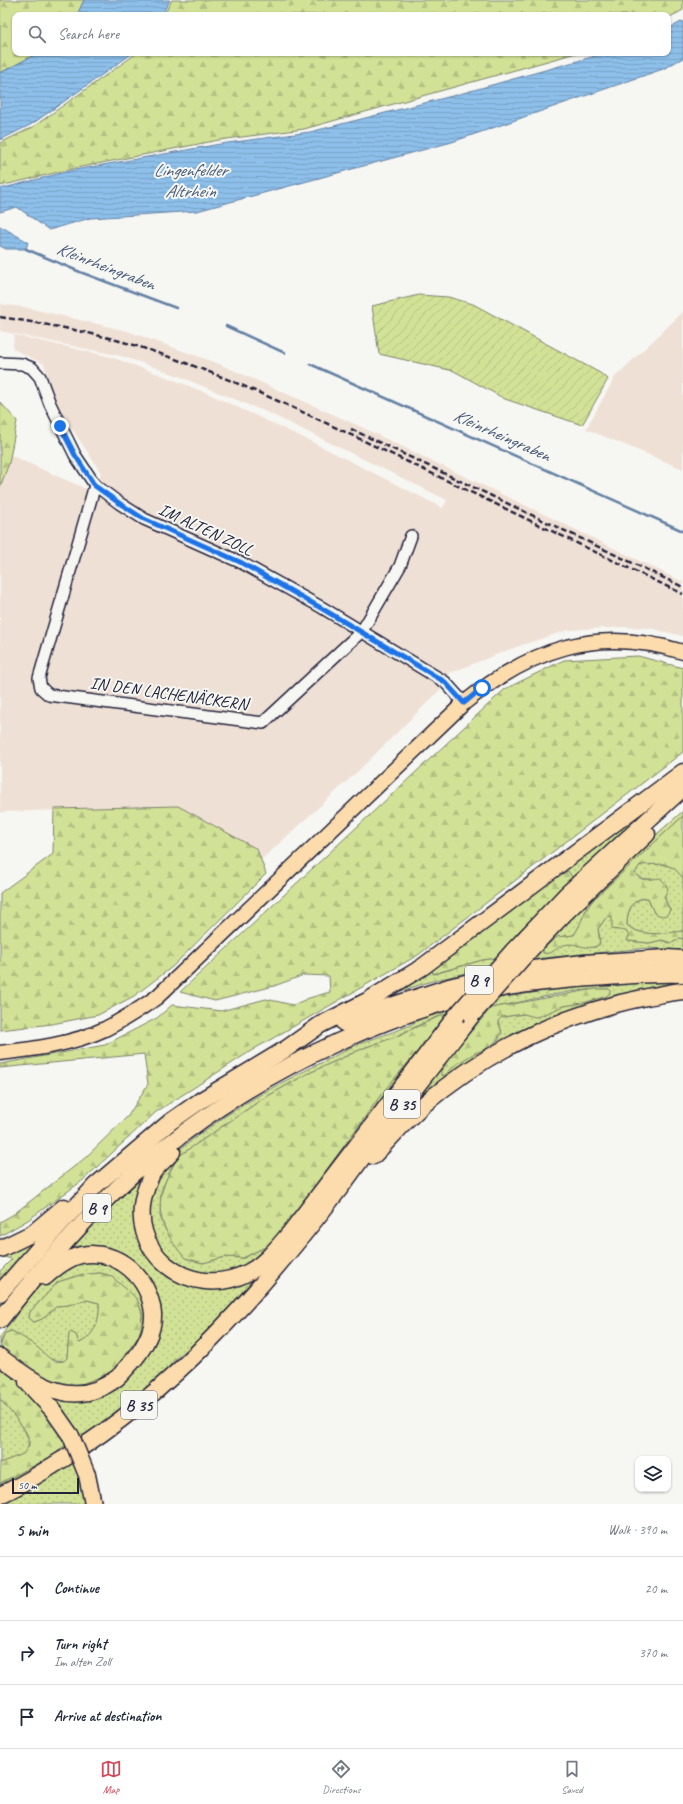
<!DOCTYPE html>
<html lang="en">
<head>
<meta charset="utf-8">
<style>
	:root { --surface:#fff; --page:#f6f6f7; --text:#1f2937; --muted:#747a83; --line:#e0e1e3; --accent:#d1495b }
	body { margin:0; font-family:Caveat,sans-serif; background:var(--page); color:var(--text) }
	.controls { position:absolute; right:12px; bottom:12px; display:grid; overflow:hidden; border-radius:8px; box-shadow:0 1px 3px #0004 }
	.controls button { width:36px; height:36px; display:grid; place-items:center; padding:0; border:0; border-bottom:1px solid var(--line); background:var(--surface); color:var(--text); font:20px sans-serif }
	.scale { position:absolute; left:12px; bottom:10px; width:67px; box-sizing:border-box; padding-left:4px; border:2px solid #22223b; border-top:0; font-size:11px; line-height:14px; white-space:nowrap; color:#22223b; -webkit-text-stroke:3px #f6f6f2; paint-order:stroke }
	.stop { position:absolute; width:12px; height:12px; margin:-9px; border:3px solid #1a73e8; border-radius:50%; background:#fff }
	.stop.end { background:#1a73e8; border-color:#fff; box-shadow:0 1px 4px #0008 }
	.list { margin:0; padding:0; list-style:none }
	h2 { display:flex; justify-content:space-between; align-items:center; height:52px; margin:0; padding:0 16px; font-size:17px }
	h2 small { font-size:13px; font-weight:400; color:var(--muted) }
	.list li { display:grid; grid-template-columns:26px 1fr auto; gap:12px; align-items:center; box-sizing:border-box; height:64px; padding:0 16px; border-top:1px solid var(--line) }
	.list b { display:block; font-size:15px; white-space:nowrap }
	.list p { margin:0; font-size:13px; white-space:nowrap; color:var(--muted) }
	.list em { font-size:13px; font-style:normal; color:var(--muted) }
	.icon { flex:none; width:22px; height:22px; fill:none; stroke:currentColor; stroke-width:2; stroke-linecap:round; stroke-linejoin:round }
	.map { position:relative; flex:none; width:683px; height:1504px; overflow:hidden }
	.search { position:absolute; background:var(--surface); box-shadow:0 1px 3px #0004; left:12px; right:12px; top:12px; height:44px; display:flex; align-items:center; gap:10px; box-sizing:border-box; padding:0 14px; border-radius:8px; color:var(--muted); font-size:15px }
	.sheet { height:244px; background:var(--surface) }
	nav { display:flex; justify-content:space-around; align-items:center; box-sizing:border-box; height:56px; border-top:1px solid var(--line); background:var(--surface); font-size:11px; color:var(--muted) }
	nav a { display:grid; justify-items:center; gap:2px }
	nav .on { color:var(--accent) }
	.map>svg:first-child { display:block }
</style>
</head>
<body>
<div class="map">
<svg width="683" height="1504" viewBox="0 0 683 1504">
	<defs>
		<pattern id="grass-dots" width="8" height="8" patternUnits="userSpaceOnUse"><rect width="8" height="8" fill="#d1e296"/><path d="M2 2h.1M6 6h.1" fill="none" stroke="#b3c282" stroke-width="1.8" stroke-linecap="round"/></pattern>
		<pattern id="forest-firs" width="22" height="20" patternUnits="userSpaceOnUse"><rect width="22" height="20" fill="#d1e296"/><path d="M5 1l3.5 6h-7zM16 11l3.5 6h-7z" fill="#b3c282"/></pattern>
		<pattern id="garden-furrows" width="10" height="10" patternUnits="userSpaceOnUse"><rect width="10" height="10" fill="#d1e296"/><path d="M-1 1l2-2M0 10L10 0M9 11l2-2" fill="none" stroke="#b3c282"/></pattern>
		<pattern id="water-rules" width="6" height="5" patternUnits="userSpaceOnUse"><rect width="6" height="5" fill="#8dbfe9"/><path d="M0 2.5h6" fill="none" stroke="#79a4c9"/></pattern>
	</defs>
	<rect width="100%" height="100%" fill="#f6f6f2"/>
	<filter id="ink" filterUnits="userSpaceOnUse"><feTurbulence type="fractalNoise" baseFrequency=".025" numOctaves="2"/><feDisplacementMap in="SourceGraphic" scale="8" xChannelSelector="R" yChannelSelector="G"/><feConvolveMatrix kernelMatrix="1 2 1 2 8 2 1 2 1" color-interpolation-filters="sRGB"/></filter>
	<g filter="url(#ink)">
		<g fill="#efe0d5">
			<path d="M 0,304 L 28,308 L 127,331 L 219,364 L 357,425 L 558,521 L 683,582 L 683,636 L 649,628 L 625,627 L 568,630 L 513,648 L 450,673 L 440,690 L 357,772 L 260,861 L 257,849 L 178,806 L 0,812 L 0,487 L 10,455 L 93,492 L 101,473 L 54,401 L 44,364 L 13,349 L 14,335 L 111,357 L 161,375 L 209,394 L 310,441 L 443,508 L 447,500 L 271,414 L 166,371 L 121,356 L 0,331 Z"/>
			<path d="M 683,312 L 683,469 L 586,429 L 615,377 Z"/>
		</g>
		<g fill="url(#grass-dots)" stroke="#7a8268">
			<path d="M 683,776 L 511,945 L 509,943 L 573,879 L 565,872 L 550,880 L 435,974 L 482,960 L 496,958 L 487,968 L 432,981 L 385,996 Z"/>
			<path d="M 683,811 L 683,816 L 594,899 L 587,906 L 582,922 L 574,935 L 557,937 L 552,940 L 550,938 L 641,848 Z"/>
			<path d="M 643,864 C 661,864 672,862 683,878 L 683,931 C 666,933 642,938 627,925 C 627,911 632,898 648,898 L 654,913 L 670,910 L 664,897 L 666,894 L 653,879 L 643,879 L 635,873 L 637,868 Z"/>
			<path d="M 609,916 L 612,917 L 614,930 L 621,929 L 626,931 L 629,936 L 628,941 L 649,943 L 662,940 L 668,943 L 674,942 L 680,938 L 683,939 L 683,950 L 647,948 L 533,959 L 543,949 L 543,951 C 553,948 564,943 574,944 C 583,945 588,948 596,947 L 600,939 L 598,929 L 605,919 Z"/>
			<path d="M 635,982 L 683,982 L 683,987 L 610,1001 L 403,1112 L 474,1023 L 477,1024 L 451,1055 L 441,1071 L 443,1076 L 455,1065 L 475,1052 L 494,1045 L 499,1039 L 501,1030 L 498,1021 L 502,1017 L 524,1014 L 540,1016 L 563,1006 L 583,1003 L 609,989 C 570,988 530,1001 491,1008 L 499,998 L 565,988 Z"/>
			<path d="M 444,1012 L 452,1012 L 449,1015 L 442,1015 L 427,1021 L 395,1037 L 364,1048 L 305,1075 L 261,1100 L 179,1156 L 172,1167 L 161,1191 L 160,1216 L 165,1229 L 185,1258 L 203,1263 L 225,1257 L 244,1258 L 267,1246 L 280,1234 L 383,1092 L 418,1049 L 433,1034 L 435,1036 C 397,1084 361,1133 324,1182 C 302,1212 280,1248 248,1268 C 188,1305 119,1236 155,1176 C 165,1159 184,1146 200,1134 C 239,1105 282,1081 327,1060 C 335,1056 343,1051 352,1047 C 370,1039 388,1034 406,1027 C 411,1025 415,1022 420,1019 C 428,1016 436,1015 444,1012 Z"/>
			<path d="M 148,1173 L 138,1226 L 191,1283 L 277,1254 L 244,1292 L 197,1341 L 174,1360 L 165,1372 L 153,1382 L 88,1434 L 0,1489 L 0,1483 L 53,1456 L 66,1444 L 48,1395 L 85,1398 L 154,1334 L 136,1267 L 65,1254 L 96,1220 Z"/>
			<path d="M 38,1237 L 0,1282 L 0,1271 L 12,1259 L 0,1256 Z"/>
			<path d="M 94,1258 C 128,1261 157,1293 148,1329 C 139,1361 102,1396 66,1390 C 43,1386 26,1370 8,1356 L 10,1354 L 39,1376 L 57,1383 L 79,1385 L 113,1372 L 138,1337 L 141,1328 L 142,1314 L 138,1301 L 111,1276 L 100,1273 L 80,1275 L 58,1282 L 30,1312 L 29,1318 L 34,1322 L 42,1319 L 57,1306 L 68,1305 L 87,1300 L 99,1303 C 101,1317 94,1338 79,1343 L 76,1335 L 71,1332 L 69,1334 L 67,1358 L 64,1361 L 49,1359 L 37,1347 L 12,1331 L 5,1333 L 0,1345 L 0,1337 C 18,1314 41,1277 67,1264 C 75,1260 85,1259 94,1258 Z"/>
			<path d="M 0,1399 C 9,1411 41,1440 23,1454 C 18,1459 7,1459 0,1463 Z"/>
			<path d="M 74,1461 L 89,1504 L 0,1504 L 0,1503 Z"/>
		</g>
		<g fill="url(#forest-firs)" stroke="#7a8268">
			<path d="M 0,0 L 84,0 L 77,15 L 15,15 L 15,53 L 38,53 L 0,73 Z"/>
			<path d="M 172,0 L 683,0 L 683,10 L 668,18 L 668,15 L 164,15 Z"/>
			<path d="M 137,53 L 576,53 L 304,129 L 219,140 L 71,169 L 0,186 L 0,143 L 33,127 Z"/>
			<path d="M 0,402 L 17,421 L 9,463 L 0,487 Z"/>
			<path d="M 638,656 L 683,668 L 683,752 L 418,955 L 254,1049 L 156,1112 L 82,1181 L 28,1220 L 0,1236 L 0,1222 L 14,1214 L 85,1158 L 128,1116 L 148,1084 L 144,1054 L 0,1068 L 0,1064 L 105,1045 L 157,1018 L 172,1005 L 221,1011 L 266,999 L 293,1005 L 309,998 L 330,992 L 329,976 L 304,975 L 274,986 L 215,1001 L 180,992 L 505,689 L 564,660 Z"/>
			<path d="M 178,806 L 257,849 L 266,874 L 172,967 L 134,996 L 98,1015 L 52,1024 L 0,1030 L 0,893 L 53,854 L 54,809 Z"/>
			<path d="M 683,816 L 683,878 L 674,868 L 663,864 L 640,865 L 635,873 C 641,883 650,879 660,878 L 666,884 L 668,889 L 664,897 L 670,910 L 667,915 L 662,916 L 654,913 L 648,898 C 632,897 627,911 627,925 C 641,938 666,933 683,931 L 683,939 L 680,938 L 672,943 L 662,940 L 649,943 L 628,941 L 627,941 L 629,936 L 626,931 L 612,929 L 612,917 L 609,916 L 605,919 L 598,929 L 600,944 C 587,953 577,941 564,945 C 556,947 553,955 543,953 L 543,949 L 557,937 L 574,935 C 582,923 584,910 594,899 Z"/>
			<path d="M 568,871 L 573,879 L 519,931 L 496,958 L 482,960 L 433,974 L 432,969 L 550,880 Z"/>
			<path d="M 595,989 L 609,989 L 611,991 L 607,996 L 583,1003 L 563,1006 L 540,1016 L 535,1017 L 524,1014 L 502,1017 L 498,1021 L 502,1033 L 491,1047 L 475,1053 L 455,1065 L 445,1075 L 441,1075 L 441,1071 L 451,1055 L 491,1008 Z"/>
			<path d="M 442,1015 L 449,1015 L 383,1092 L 280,1234 L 267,1246 L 243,1258 L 225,1257 L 203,1263 L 185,1258 C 153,1221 153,1197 179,1156 L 261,1100 L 305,1075 L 364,1048 L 395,1037 Z"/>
			<path d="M 100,1273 L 111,1276 L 134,1296 L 138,1301 L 142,1314 L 141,1328 L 138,1337 L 113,1372 L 79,1385 L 64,1385 L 39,1376 L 0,1347 L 5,1333 L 12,1331 C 21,1336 29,1341 37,1347 C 46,1354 51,1364 64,1361 L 67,1358 L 69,1334 L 71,1332 L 76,1335 L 79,1343 C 94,1338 101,1317 99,1303 L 87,1300 L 68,1305 L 57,1306 L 42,1319 L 34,1322 L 29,1318 L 30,1312 L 58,1282 L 80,1275 Z"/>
			<path d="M 0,1367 L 20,1380 L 60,1433 L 66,1444 L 53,1456 L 0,1483 L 0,1463 L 23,1454 L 29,1446 L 29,1438 L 23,1427 L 0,1399 Z"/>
		</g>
		<path fill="url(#garden-furrows)" stroke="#7a8268" d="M 419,295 L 448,297 L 473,304 L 600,373 L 608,379 L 582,425 L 505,399 L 454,371 L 379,354 L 372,306 Z"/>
		<g fill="url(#water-rules)" stroke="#6280a3">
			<path d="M 84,0 L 170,0 L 162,15 L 77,15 Z"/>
			<path d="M 683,21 L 683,58 L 663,69 L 452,142 L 197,211 L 90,218 L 49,230 L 17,207 L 0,212 L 0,189 L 69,171 L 220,144 L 310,132 L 456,95 L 606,53 L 668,53 L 668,29 Z"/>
			<path d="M 38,53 L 133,53 L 32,124 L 0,140 L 0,73 Z"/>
			<path d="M 0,226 L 28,242 L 26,249 L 6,249 L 0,246 Z"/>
		</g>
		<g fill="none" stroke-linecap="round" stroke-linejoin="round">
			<g stroke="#6280a3" stroke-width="2.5">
				<path d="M 26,249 L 80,272 L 176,308"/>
				<path d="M 226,326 L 285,353"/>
				<path d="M 310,364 L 683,531"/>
			</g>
			<g stroke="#22223b" stroke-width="14">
				<g id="minor">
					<path d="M 0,363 L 22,364 L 32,368 L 40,377 L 50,404 L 75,455 L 95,485 L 119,503 L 144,519 L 240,562 L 321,607 L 445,682 L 464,703"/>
					<path d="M 95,485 L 39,678 L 41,688 L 49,695 L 263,723 L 362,631 L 400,566 L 411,536"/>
				</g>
			</g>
			<g stroke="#22223b" stroke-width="17">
				<path id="major" d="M 0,1053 C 35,1049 73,1044 105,1029 C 123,1020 140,1009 157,997 L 464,703 C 531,649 597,625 683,652"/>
			</g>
			<g stroke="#22223b" stroke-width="19">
				<g id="highway">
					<path d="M 513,951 L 566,895 L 683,788"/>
					<path d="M 526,954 L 564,914 L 647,834"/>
					<path d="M 344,1023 L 360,1016 L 449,987 L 516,971 L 584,963 L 667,958 L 683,959"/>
					<path d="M 172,1152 C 166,1159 158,1165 153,1172 C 150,1177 148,1184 146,1189 C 124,1251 189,1302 247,1273 C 264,1265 277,1248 289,1234 L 456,1016"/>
					<path d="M 373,1156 C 389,1140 405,1121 422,1106 C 486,1051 564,1013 647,997 C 659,995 671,992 683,991"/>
					<path d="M 0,1249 L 33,1233 L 64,1207"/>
					<path d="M 0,1293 L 60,1224 L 96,1185 L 170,1122 L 200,1101 L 286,1049 L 320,1025 L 367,1001 L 421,968 L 683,772"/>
					<path d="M 0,1320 C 45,1263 92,1209 147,1161 C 159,1151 173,1142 185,1132 C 278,1063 393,1009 508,987 C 541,981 574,979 607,977 C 632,975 658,973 683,974"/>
					<path d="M 0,1357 C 37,1385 74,1411 117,1378 C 122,1374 126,1368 131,1363 C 142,1351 154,1332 153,1314 C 150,1278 118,1248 81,1255 C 67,1258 55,1268 45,1277"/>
					<path d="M 27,1382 L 52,1409 L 71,1436"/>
					<path d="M 87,1475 L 93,1504"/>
					<path d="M 0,1495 C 23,1485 44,1471 65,1458 C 173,1391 256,1296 333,1197 C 353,1172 370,1145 390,1120 C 417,1085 445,1050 472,1015"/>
				</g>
			</g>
			<use href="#minor" stroke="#f6f6f2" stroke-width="11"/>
			<use href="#major" stroke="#fcdcac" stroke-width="14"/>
			<use href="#highway" stroke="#fcdcac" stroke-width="16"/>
			<g stroke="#22223b" stroke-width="2.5" stroke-dasharray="6 3" stroke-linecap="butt">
				<path d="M 0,317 C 52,325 103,334 152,351 C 241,381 324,422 408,462 C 500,506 591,550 683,594"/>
				<path d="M 351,429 L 683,587"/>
			</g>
			<g stroke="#22223b" stroke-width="19" stroke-linecap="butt">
				<g id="highway-bridge">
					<path d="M 472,1015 L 526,954"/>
					<path d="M 456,1016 L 513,951"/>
					<path d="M 71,1436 L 87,1475"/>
				</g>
			</g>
			<use href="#highway-bridge" stroke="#fcdcac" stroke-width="16"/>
		</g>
	</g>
	<g fill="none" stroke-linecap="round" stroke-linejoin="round" filter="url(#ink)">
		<path stroke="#1a73e8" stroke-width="5" d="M 60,426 L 75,455 L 95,486 L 119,503 L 144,519 L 240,562 L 321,608 L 445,682 L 464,703 L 482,688"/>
	</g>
	<g text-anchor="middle" stroke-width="4" stroke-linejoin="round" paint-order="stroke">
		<g fill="#f6f6f2" stroke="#626272" stroke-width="1">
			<rect x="465" y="966" width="28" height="28" rx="3"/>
			<rect x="384" y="1090" width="36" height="28" rx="3"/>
			<rect x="83" y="1194" width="28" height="28" rx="3"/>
			<rect x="121" y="1391" width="36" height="28" rx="3"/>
		</g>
		<g font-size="16" font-weight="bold" fill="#22223b">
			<text x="479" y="986">B 9</text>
			<text x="402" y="1110">B 35</text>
			<text x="97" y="1214">B 9</text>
			<text x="139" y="1411">B 35</text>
		</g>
		<g font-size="17" fill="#22223b" stroke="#f6f6f2">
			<text transform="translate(206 529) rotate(25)" y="6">IM ALTEN ZOLL</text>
			<text transform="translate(169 693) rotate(8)" y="6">IN DEN LACHENÄCKERN</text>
		</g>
		<g font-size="18" font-style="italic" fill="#475978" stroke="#f6f6f2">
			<text x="190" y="176">Lingenfelder<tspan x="190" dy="21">Altrhein</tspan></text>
			<text transform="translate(106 266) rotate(21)" y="6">Kleinrheingraben</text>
			<text transform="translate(502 435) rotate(24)" y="6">Kleinrheingraben</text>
		</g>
	</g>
</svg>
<div class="controls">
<button><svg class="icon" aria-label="layers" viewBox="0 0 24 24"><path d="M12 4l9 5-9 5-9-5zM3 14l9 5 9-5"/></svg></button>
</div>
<div class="scale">50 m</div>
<div class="stop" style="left:482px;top:688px"></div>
<div class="stop end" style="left:60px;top:426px"></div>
<div class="search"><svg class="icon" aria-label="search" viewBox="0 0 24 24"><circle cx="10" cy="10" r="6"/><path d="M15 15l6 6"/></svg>Search here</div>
</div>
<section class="sheet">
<h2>5 min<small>Walk · 390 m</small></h2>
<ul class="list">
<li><svg class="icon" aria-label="ahead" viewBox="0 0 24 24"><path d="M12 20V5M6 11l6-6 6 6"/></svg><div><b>Continue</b></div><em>20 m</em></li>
<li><svg class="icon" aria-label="right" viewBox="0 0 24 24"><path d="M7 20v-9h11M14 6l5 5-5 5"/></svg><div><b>Turn right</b><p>Im alten Zoll</p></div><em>370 m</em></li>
<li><svg class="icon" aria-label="arrive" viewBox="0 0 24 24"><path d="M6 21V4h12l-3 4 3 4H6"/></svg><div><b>Arrive at destination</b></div></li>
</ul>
</section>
<nav>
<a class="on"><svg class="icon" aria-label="map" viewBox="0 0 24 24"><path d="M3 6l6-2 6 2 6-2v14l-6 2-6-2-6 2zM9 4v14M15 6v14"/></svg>Map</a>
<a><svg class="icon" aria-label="directions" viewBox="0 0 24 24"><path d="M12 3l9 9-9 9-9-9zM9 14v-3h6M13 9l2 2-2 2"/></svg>Directions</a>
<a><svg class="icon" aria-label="saved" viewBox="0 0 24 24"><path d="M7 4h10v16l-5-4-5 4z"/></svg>Saved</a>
</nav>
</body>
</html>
